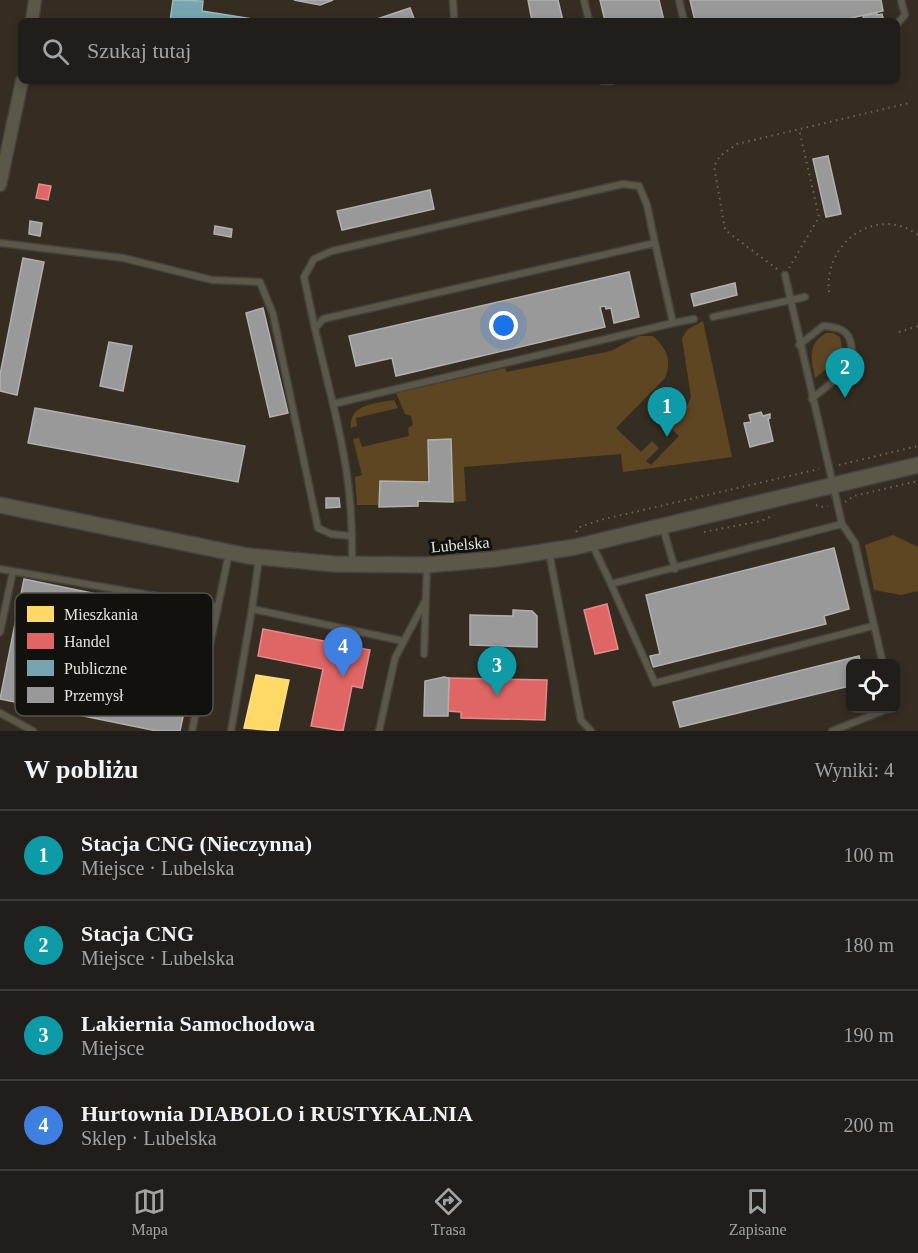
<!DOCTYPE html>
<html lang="pl">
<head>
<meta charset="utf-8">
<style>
	:root { --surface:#201d1a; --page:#282623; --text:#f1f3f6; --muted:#a2a2a2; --line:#3d3b39; --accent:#a6a29e }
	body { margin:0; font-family:Georgia,serif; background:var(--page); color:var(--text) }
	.controls { position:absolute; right:18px; bottom:18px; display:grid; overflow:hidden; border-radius:9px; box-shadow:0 3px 9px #0003 }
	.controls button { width:54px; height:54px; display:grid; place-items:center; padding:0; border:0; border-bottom:2px solid var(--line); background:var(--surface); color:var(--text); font:30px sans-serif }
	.you { position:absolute; left:504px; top:326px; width:21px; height:21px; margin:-15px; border:4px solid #fff; border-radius:50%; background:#1a73e8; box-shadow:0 0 0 9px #1a73e833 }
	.badge { display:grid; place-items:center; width:39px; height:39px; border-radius:50%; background:var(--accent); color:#fff; font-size:20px; font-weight:700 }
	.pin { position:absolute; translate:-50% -50px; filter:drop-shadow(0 2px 3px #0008) }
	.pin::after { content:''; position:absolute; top:32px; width:21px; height:18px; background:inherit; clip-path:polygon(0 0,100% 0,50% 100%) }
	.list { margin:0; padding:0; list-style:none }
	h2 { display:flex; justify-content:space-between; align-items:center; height:78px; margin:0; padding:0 24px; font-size:26px }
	h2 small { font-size:20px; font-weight:400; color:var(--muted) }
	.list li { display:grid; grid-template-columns:39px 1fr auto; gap:18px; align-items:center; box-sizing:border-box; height:90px; padding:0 24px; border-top:2px solid var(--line) }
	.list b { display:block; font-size:22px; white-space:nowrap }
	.list p { margin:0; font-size:20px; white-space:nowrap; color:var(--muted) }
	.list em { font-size:20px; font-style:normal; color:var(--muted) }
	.icon { flex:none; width:33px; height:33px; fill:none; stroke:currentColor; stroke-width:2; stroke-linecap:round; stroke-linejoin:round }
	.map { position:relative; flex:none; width:918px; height:731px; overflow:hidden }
	.search { position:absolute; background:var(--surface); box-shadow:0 3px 9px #0003; left:18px; right:18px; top:18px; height:66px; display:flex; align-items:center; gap:15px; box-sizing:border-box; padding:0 21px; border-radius:9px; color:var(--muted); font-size:22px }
	.sheet { height:438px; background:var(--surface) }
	nav { display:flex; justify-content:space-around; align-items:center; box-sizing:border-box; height:84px; border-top:2px solid var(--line); background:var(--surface); font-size:16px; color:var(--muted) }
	nav a { display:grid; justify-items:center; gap:3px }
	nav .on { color:var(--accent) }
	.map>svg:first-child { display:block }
</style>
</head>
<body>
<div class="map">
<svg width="918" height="731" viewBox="0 0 918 731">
	<rect width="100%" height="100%" fill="#2a2723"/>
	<path fill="#362d22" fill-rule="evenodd" d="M 0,0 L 918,0 L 918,731 L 0,731 ZM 21,21 L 897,21 L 897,81 L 21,81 ZM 850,664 L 896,664 L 896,708 L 850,708 Z"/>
	<g fill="#5e4622">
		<path d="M 703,321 L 732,457 L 623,472 L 621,454 L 464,467 L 466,501 L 453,502 L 451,439 L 428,440 L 429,482 L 380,481 L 379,505 L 357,505 L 355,477 L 362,475 L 353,439 L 359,438 L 362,447 L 409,436 L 408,428 L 413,425 L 411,416 L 405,414 L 396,393 L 505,368 L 507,372 L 611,351 L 639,336 L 653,336 C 667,349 672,360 665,378 L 616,428 L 641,452 L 652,441 L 659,448 L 646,461 L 651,465 L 679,436 L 668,425 L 687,406 L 691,397 L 682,338 L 688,329 Z"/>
		<path d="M 826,333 L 833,333 L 840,337 L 843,353 L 838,360 L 815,378 C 811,358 807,345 826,333 Z"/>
		<path d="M 394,400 L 398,408 L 356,418 L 357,426 L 351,428 C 348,404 377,403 394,400 Z"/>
		<path d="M 893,535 L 918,547 L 918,591 L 901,595 L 874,590 L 865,545 Z"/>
	</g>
	<path fill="#ffd966" stroke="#f8dd8b" stroke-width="1.5" d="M 256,675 L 289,680 L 278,731 L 244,728 Z"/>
	<g fill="#e06666" stroke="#e28c8b" stroke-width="1.5">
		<path d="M 39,184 L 51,186 L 48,200 L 36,198 Z"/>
		<path d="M 607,604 L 618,649 L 595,654 L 584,610 Z"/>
		<path d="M 263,629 L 370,650 L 362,688 L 352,686 L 343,731 L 311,726 L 323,669 L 258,656 Z"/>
		<path d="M 449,678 L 547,680 L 545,720 L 461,718 L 461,712 L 448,711 Z"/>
	</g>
	<path fill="#76a5af" stroke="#98b8be" stroke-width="1.5" d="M 173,0 L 203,1 L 202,11 L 265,21 L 170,21 Z"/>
	<g fill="#999" stroke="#b1b0ae" stroke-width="1.5">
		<path d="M 294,0 L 333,0 L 320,5 Z"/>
		<path d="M 528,0 L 558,0 L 563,21 L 532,21 Z"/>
		<path d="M 600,0 L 659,0 L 664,21 L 605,21 Z"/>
		<path d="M 690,0 L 881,0 L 883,11 L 838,21 L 695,21 Z"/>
		<path d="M 410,8 L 415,21 L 371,21 Z"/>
		<path d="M 877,13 L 877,15 L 882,14 L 884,21 L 864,21 L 863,16 Z"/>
		<path d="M 828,156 L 841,214 L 826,217 L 813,159 Z"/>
		<path d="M 430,190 L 434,209 L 342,230 L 337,211 Z"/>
		<path d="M 30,221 L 42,223 L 40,236 L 29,234 Z"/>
		<path d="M 215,226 L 232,229 L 231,237 L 214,234 Z"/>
		<path d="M 23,258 L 44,262 L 17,395 L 0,391 L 0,375 Z"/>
		<path d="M 629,272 L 639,317 L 614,323 L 611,308 L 606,309 L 605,306 L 600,307 L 605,327 L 396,376 L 392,358 L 356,366 L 349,336 Z"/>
		<path d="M 735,283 L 737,295 L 694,306 L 691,294 Z"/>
		<path d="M 263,308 L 288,413 L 270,417 L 246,313 Z"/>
		<path d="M 109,342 L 132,346 L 123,391 L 100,386 Z"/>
		<path d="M 35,408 L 245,446 L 238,482 L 28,443 Z"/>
		<path d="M 761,412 L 763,416 L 770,414 L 770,418 L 768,419 L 773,441 L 750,447 L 744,423 L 751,422 L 749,415 Z"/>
		<path d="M 451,439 L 453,502 L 418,501 L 418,506 L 379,507 L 380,481 L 429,482 L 428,440 Z"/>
		<path d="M 326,498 L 339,498 L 340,507 L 326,508 Z"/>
		<path d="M 834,548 L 849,609 L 824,616 L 826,624 L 653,667 L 650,656 L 660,654 L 646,595 Z"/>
		<path d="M 24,579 L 204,616 L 180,731 L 157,731 L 0,699 Z"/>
		<path d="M 513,610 L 532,611 L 537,616 L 537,647 L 470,645 L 470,615 L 513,616 Z"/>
		<path d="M 859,656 L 861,664 L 850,664 L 850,686 L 680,727 L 673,702 Z"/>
		<path d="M 444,677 L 449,678 L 448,716 L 424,716 L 425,681 Z"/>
	</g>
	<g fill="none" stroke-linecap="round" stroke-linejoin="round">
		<g stroke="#44423e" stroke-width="9">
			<g id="service">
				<path d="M 453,0 L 454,18"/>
				<path d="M 584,0 L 589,21"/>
				<path d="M 679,0 L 684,21"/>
				<path d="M 897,24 L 905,15 L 901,0"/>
				<path d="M 603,81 L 611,81"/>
				<path d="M 0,243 L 123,258 L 212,280 L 260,282 L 273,314 L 318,528 L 331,534 L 352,536"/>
				<path d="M 785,275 L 842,524 L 855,543 L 883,664"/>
				<path d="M 713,317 L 805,297"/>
				<path d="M 673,323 L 694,319"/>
				<path d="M 315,329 L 304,277 L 314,259 L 332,251 L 623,184 L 639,186 L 647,205 L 655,243"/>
				<path d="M 799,345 L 823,326 C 834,327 846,328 850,340 C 859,368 830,382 812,399"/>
				<path d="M 333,404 L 315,329 L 323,319 L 655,243 L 673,323 L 333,404 C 347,463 353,503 352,564"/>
				<path d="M 663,528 L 675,569"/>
				<path d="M 592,544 L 611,584 L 842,524"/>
				<path d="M 549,552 L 581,720 L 591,731"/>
				<path d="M 259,558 L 252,609 L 403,641"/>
				<path d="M 0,569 L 218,607"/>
				<path d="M 611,584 L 655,683 L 873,626"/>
				<path d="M 0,632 L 13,571"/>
				<path d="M 424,654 L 427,565"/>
				<path d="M 0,713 L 33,731"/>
				<path d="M 192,731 L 229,553"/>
				<path d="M 231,731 L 252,609"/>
				<path d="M 379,731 L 395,658 L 424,603"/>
				<path d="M 832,731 L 890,708"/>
			</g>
		</g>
		<g stroke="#44423e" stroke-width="15">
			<g id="minor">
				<path d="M 32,21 L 35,0"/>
				<path d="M 0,185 L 22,81"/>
			</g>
		</g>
		<g stroke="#44423e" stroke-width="18">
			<path id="tertiary" d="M 0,505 L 248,556 L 334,564 L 427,565 L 495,559 L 575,547 L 918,465"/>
		</g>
		<g stroke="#69665c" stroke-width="2" stroke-dasharray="1.5 4.5" stroke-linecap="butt">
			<path d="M 789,268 L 819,217 L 799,129"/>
			<path d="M 777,269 L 725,230 L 714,166 L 720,156 L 737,144 L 909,103"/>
			<path d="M 829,292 C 823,244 876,204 918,235"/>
			<path d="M 899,332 L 918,326"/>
			<path d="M 839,465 L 918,446"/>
			<path d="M 845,502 L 854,496 L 918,481"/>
			<path d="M 816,505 L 821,507 L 828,506"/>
			<path d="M 576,532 L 580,527 L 600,520 L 819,469"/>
			<path d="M 704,532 L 761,521 L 774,515"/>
		</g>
		<use href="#service" stroke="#5b5749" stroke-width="6"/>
		<use href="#minor" stroke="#5b5749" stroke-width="12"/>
		<use href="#tertiary" stroke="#5b5749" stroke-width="15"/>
	</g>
	<g text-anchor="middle" stroke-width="6" stroke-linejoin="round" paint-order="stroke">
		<g font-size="16" fill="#e8e5e0" stroke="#13110d">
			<text transform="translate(460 544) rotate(-5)" y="6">Lubelska</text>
		</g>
	</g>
	<rect x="15" y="593" width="198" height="123" rx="9" fill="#13110d" stroke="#53514c" stroke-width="1.5"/>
	<rect x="27" y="606" width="27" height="16" fill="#ffd966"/>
	<rect x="27" y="633" width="27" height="16" fill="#e06666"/>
	<rect x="27" y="660" width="27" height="16" fill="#76a5af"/>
	<rect x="27" y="687" width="27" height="16" fill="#999"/>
	<g font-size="16" fill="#e8e5e0">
		<text x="64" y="620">Mieszkania</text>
		<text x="64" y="647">Handel</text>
		<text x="64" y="674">Publiczne</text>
		<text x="64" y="701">Przemysł</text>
	</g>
</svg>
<div class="controls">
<button><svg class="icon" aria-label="locate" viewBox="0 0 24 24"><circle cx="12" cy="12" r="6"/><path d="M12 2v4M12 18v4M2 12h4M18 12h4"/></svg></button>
</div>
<div class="you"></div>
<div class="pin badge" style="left:667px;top:437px;background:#0f9aa8">1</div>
<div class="pin badge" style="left:845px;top:398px;background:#0f9aa8">2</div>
<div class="pin badge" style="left:497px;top:696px;background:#0f9aa8">3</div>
<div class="pin badge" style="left:343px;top:677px;background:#3f7fe0">4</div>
<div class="search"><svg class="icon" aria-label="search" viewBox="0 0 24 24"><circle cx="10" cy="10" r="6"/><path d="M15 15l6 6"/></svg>Szukaj tutaj</div>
</div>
<section class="sheet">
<h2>W pobliżu<small>Wyniki: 4</small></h2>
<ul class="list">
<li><span class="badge" style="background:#0f9aa8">1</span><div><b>Stacja CNG (Nieczynna)</b><p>Miejsce · Lubelska</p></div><em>100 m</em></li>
<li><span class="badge" style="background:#0f9aa8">2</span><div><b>Stacja CNG</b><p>Miejsce · Lubelska</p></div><em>180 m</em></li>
<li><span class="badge" style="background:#0f9aa8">3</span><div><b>Lakiernia Samochodowa</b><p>Miejsce</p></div><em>190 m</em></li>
<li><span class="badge" style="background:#3f7fe0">4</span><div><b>Hurtownia DIABOLO i RUSTYKALNIA</b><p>Sklep · Lubelska</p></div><em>200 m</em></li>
</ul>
</section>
<nav>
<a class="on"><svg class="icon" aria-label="map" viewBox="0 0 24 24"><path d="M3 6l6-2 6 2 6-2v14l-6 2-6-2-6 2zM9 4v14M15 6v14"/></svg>Mapa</a>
<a><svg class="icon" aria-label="directions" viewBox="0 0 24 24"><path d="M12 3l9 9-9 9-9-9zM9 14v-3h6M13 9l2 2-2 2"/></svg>Trasa</a>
<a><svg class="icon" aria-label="saved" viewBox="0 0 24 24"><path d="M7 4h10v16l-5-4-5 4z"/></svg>Zapisane</a>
</nav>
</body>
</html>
